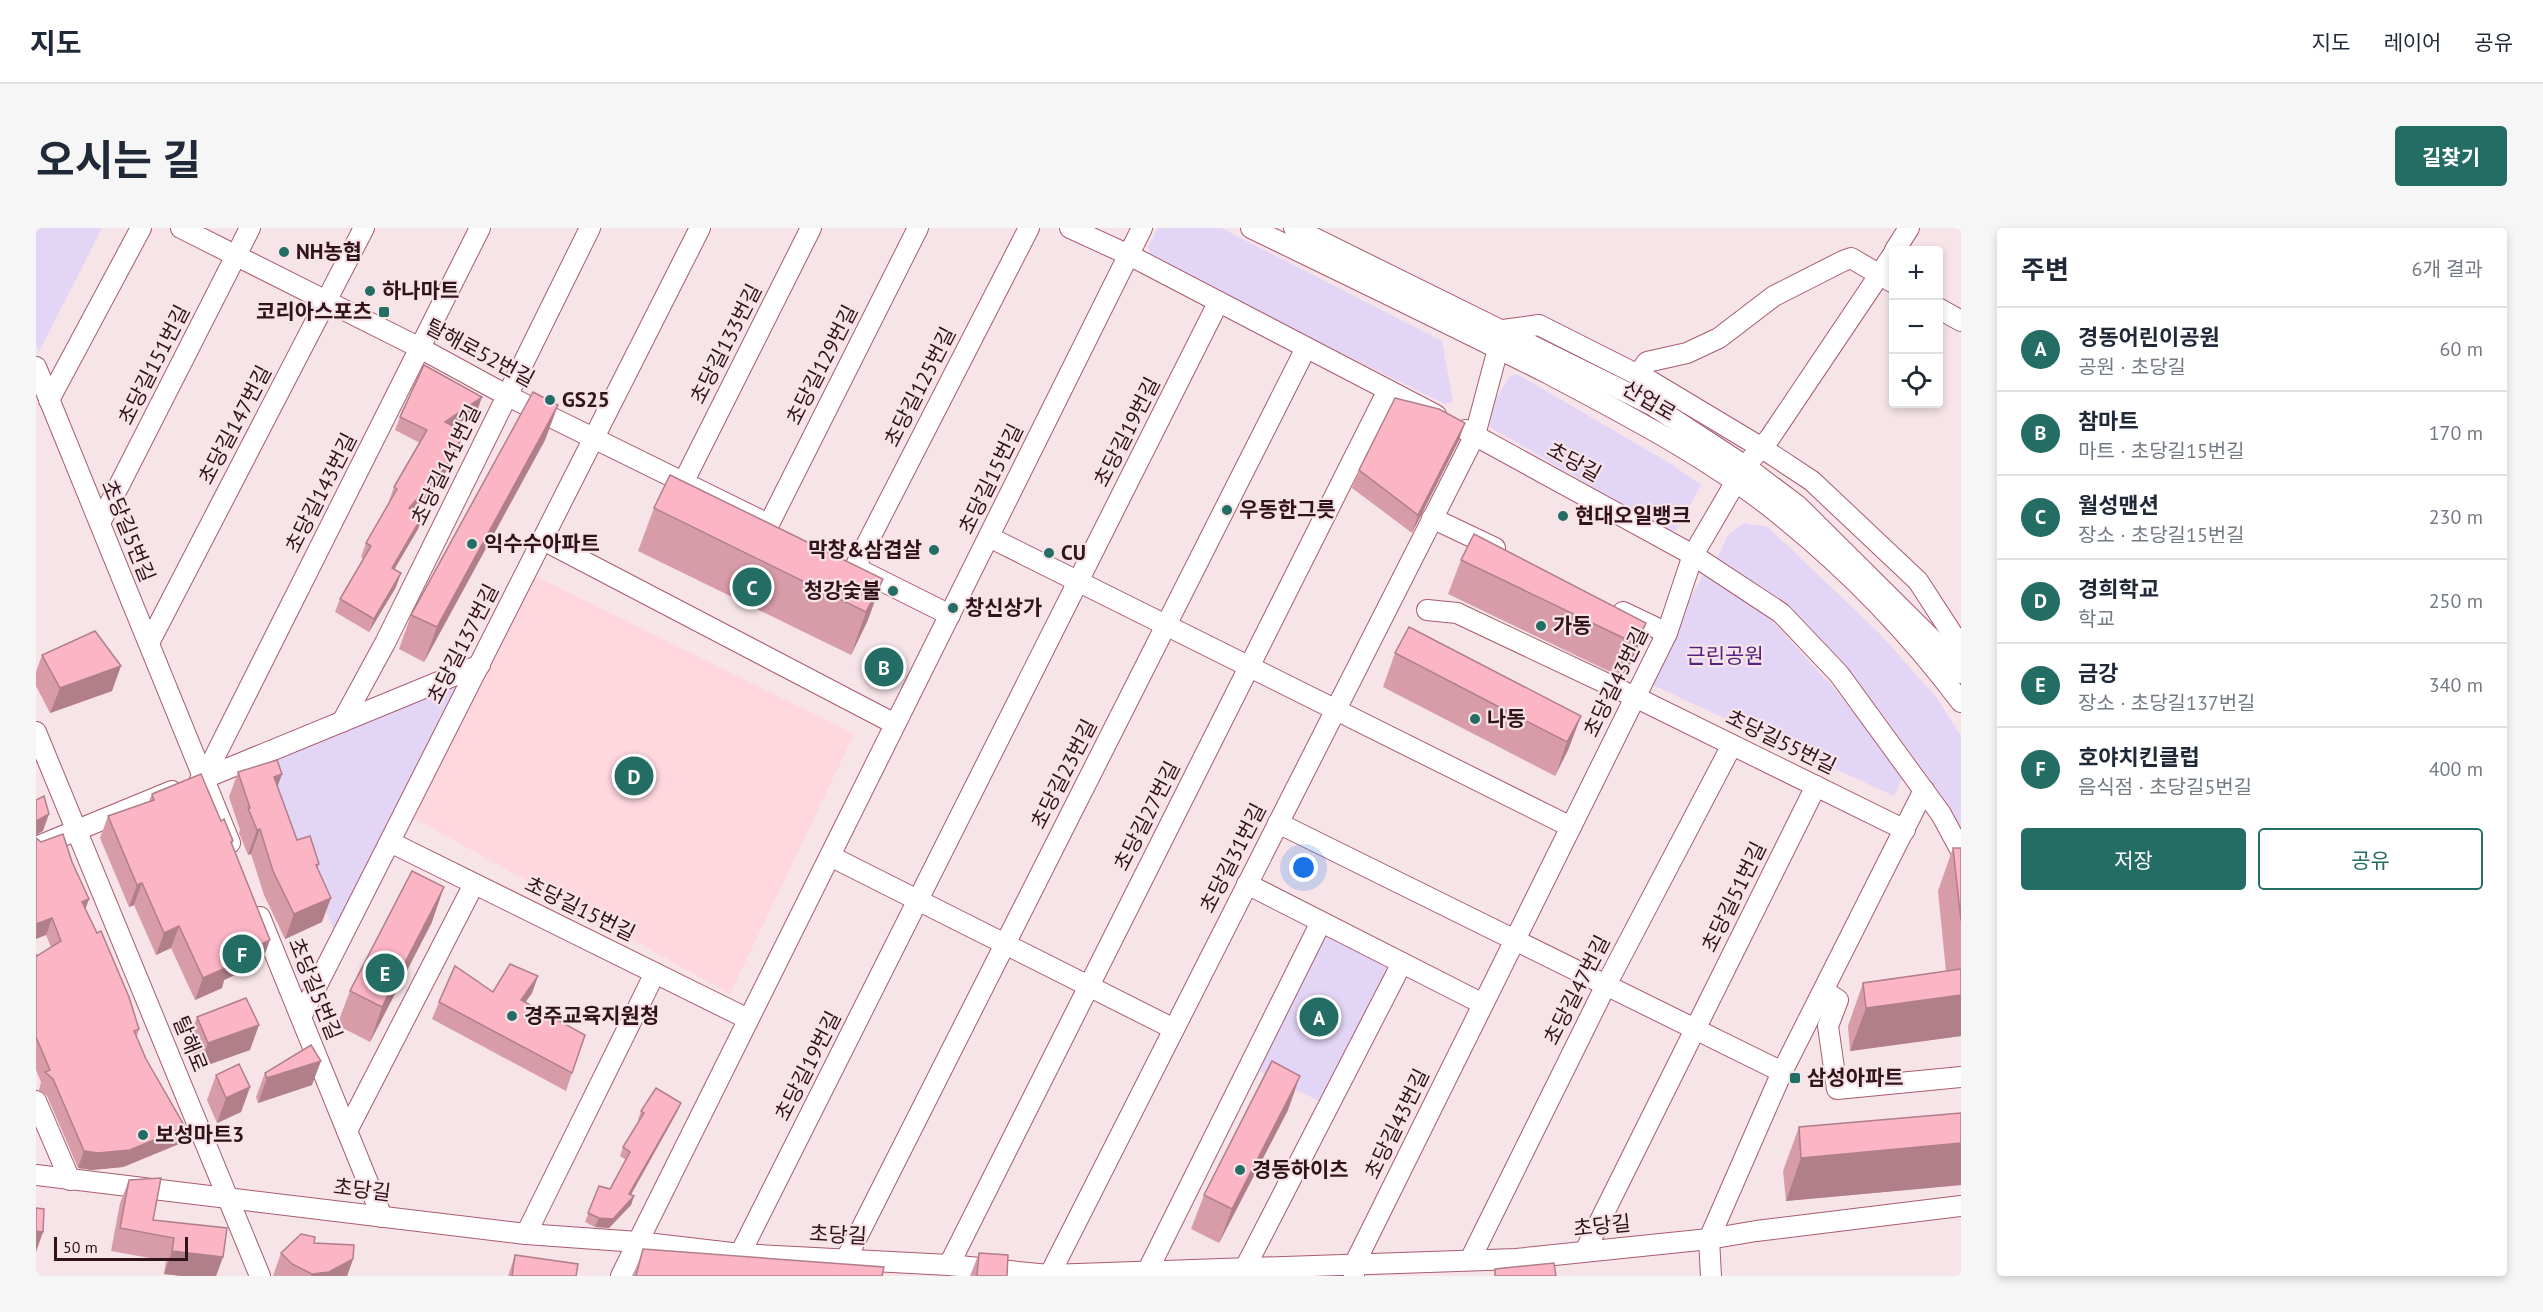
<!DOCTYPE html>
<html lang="ko">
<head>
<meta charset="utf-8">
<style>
	:root { --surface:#fff; --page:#f6f6f7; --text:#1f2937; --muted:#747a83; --line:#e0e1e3; --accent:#246d64 }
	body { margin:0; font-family:"PT Sans","Noto Sans KR",sans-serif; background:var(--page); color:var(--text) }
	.controls { position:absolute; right:18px; top:18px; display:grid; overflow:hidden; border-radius:6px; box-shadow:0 3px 9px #0003 }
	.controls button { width:54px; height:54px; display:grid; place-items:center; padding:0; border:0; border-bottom:2px solid var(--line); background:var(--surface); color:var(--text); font:30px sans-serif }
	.scale { position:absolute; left:18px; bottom:15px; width:134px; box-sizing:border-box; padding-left:6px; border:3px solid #32131b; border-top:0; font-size:16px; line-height:21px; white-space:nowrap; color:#32131b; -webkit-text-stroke:4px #f6e4e8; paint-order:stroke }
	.you { position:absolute; left:1268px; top:640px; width:21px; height:21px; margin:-15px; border:4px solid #fff; border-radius:50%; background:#1a73e8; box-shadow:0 0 0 9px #1a73e833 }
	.badge { display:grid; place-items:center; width:39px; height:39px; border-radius:50%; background:var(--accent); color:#fff; font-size:20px; font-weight:700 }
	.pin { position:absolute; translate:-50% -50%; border:3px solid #fff; box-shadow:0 2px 6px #0006 }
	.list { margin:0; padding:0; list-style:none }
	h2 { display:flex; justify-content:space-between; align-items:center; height:78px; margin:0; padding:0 24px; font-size:26px }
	h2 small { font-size:20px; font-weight:400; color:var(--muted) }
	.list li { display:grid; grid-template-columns:39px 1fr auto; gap:18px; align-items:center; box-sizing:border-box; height:84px; padding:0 24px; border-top:2px solid var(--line) }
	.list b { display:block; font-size:22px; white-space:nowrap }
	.list p { margin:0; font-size:20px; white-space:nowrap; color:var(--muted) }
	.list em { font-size:20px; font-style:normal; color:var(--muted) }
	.actions { display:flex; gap:12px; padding:18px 24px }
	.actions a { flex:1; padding:14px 0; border:2px solid var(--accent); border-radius:6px; text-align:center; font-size:21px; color:var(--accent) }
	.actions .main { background:var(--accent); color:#fff }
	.icon { flex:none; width:33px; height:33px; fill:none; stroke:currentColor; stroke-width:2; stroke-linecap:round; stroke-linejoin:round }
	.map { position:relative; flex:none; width:1925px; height:1048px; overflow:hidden; border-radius:6px }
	header { display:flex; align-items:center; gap:36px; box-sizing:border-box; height:84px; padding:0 30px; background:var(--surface); border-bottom:2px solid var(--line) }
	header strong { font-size:28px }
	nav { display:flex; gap:33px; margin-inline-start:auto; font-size:21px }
	.intro { display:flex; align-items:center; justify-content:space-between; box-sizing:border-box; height:144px; padding:0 36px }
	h1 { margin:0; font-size:42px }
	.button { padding:15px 27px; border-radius:6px; background:var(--accent); color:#fff; font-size:21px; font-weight:700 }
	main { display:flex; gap:36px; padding:0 36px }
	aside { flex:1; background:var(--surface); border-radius:6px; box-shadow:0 3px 9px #0003 }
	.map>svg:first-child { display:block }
</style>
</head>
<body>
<header>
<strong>지도</strong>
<nav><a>지도</a><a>레이어</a><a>공유</a></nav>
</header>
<div class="intro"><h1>오시는 길</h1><a class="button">길찾기</a></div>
<main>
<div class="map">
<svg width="1925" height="1048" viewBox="0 0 1925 1048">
	<rect width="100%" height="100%" fill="#f6e4e8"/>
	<path fill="#fed7df" d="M 496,346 L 818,506 L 694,766 L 378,590 Z"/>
	<g fill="#e2d5f5">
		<path d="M 0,0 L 66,0 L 3,124 L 0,118 Z"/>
		<path d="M 1122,0 L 1185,0 L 1406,113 L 1417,174 L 1409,176 L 1116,32 L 1112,19 Z"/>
		<path d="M 1481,146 L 1635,236 L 1665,257 L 1641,302 L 1632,303 L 1454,199 L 1451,185 L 1474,148 Z"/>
		<path d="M 1708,295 L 1732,299 L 1842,404 L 1900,469 L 1925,508 L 1925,609 L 1900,560 L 1845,484 L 1765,396 L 1681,330 L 1692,307 Z"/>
		<path d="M 1671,339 L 1736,393 L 1797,459 L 1868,547 L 1858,568 L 1610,454 Z"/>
		<path d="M 423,454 L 301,709 L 224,532 Z"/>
		<path d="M 1284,704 L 1352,740 L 1283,873 L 1215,839 Z"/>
	</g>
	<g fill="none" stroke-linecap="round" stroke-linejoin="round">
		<g stroke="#a95b6f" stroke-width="22">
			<g id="minor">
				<path d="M 145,0 L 384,120 L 472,168 L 726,293"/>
				<path d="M 1034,0 L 1093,27 L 1400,187"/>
				<path d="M 1215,0 C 1314,48 1414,96 1513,146 C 1594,189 1678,232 1749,291 C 1814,344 1874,406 1925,474"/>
				<path d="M 1258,0 L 1616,177 L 1709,238 L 1762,278 L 1902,417 L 1922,442"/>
				<path d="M 1859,22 L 1873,0"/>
				<path d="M 1902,80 L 1925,93"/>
				<path d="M 0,139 L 194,615"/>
				<path d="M 1602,147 L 1611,134 L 1651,125 L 1683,110 L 1738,68 L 1807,33 L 1815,30 L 1858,55"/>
				<path d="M 13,172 L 105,0"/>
				<path d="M 1429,202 L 1657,327 L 1745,385 L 1803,446 L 1905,586 L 1925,623"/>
				<path d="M 648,253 L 775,0"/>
				<path d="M 1396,290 L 1459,320"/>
				<path d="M 64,295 L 214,0"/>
				<path d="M 733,296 L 882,0"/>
				<path d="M 953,309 L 1535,599"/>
				<path d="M 507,312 L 859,496"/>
				<path d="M 819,339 L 993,0"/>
				<path d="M 822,341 L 914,387"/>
				<path d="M 1391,382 L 1421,385 L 1599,469 L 1869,602"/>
				<path d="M 1587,384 L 1631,405"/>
				<path d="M 113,415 L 328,0"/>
				<path d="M 306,494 L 349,415 L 554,0"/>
				<path d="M 0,504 L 224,1048"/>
				<path d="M 168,550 L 444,0"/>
				<path d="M 164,552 L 444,437"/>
				<path d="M 1242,595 L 1746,844"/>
				<path d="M 354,614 L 712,791"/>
				<path d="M 0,619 L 136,563"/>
				<path d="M 794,628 L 1138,801"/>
				<path d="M 1211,656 L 1447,776"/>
				<path d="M 224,689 L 346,989"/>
				<path d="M 1788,763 L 1802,772 L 1792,798 L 1801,861 L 1925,849"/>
				<path d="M 265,789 L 664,0"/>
				<path d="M 0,873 L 34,952"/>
				<path d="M 311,903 L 438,656"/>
				<path d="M 0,947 L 490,1006 L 602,1014 L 704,1026 L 913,1037 L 1013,1047 L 1480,1031 L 1673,1011 L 1720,1003 L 1925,978"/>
				<path d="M 490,1006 L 619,745"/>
				<path d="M 1549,1023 L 1780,558"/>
				<path d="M 704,1026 L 1182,75"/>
				<path d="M 810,1031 L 1270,120"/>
				<path d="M 1434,1032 L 1570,757 L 1696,517"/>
				<path d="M 913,1037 L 1352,162"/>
				<path d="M 1210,1038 L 1366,735"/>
				<path d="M 1112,1042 L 1285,694"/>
				<path d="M 585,1048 L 1106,0"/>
				<path d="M 1013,1048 L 1439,207 L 1467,102 L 1503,97 L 1616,154 L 1726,220 L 1776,253 L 1882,353 L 1917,407 L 1925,445"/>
				<path d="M 1318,1048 L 1318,1037 L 1631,405 L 1657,327 L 1709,238 L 1733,211 L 1858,25"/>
				<path d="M 1675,1048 L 1673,1011 L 1746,844 L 1888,562"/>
			</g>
		</g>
		<use href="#minor" stroke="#fff" stroke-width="20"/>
	</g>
	<g fill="#d89ca9">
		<path d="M 446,169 L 441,183 L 418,199 L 423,218 L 405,253 L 378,282 L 387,287 L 382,301 L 358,341 L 360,359 L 333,404 L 299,384 L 304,371 L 328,331 L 325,329 L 330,315 L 354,273 L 353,273 L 358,259 L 384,215 L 359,202 L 364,189 Z"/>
		<path d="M 522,177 L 509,212 L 388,434 L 363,421 L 375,387 Z"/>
		<path d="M 1423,212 L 1376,305 L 1316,260 L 1323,242 Z"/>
		<path d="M 618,280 L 847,351 L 831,394 L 815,427 L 602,323 Z"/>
		<path d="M 1425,332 L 1610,395 L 1598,429 L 1587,450 L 1412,366 Z"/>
		<path d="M 1359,425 L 1545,488 L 1532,522 L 1519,548 L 1347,459 Z"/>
		<path d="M 6,427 L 76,463 L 14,485 L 0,458 L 0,444 Z"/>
		<path d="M 202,544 L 246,546 L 241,558 L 261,612 L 283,636 L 282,640 L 286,694 L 249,711 L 228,667 L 215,626 L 212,627 L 203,605 L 204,602 L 193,569 Z"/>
		<path d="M 116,566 L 185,593 L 197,613 L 196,617 L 226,734 L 188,752 L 186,760 L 159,772 L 135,720 L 120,727 L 98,677 L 93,679 L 64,610 L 72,588 L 112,575 Z"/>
		<path d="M 0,610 L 49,682 L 103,801 L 101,808 L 110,831 L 149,899 L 143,916 L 87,939 L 56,942 L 42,940 L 11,868 L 3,862 L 5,854 L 0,842 L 0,726 L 1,728 L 15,719 L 10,707 Z"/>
		<path d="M 1917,620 L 1925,620 L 1925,808 L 1814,823 L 1812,798 L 1827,755 L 1910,743 L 1902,663 Z"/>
		<path d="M 396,694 L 334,814 L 301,797 L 314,763 Z"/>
		<path d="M 502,748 L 496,765 L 489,774 L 536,845 L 530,863 L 396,791 L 403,774 L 457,764 Z"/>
		<path d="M 161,789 L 214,822 L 163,840 L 152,814 Z"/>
		<path d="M 229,845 L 276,857 L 222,875 L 220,869 Z"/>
		<path d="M 180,847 L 214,859 L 205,884 L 181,895 L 171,872 Z"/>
		<path d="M 645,875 L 641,884 L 595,967 L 598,968 L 595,977 L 573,1000 L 559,999 L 549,994 L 563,958 L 574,961 L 590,932 L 584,928 L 587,919 L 603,893 L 602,892 L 605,883 Z"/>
		<path d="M 1252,882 L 1183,1015 L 1155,1001 L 1168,967 Z"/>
		<path d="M 1925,885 L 1925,957 L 1750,973 L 1747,943 L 1763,899 Z"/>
		<path d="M 93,952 L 117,992 L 187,1029 L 180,1048 L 146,1048 L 128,1046 L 130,1033 L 75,1023 L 84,975 Z"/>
		<path d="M 278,1015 L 317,1031 L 311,1048 L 237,1048 L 245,1025 Z"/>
		<path d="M 607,1021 L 846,1048 L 597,1048 Z"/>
		<path d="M 943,1025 L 971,1048 L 934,1048 Z"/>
		<path d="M 479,1027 L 540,1048 L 472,1048 Z"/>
	</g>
	<g fill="#b07f8a">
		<path d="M 446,169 L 441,183 L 404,208 L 409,194 Z"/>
		<path d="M 522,177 L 509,212 L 388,434 L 401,399 Z"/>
		<path d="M 1429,195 L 1423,212 L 1376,305 L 1382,287 Z"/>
		<path d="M 428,204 L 423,218 L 405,253 L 368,293 L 373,280 Z"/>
		<path d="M 387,287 L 382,301 L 351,354 L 356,340 Z"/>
		<path d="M 365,345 L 360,359 L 333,404 L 338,391 Z"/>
		<path d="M 847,351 L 831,394 L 815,427 L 830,384 Z"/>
		<path d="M 1610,395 L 1598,429 L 1587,450 L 1600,416 Z"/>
		<path d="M 85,438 L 76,463 L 14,485 L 24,460 Z"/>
		<path d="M 1545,488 L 1532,522 L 1519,548 L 1531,514 Z"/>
		<path d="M 246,546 L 237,571 L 238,549 Z"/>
		<path d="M 13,586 L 7,603 L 0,607 L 0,593 Z"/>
		<path d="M 224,601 L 215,626 L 212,627 L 221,602 Z"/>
		<path d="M 106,655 L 98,677 L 93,679 L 101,657 Z"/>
		<path d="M 408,659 L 396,694 L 334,814 L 346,779 Z"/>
		<path d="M 295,670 L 286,694 L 249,711 L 258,686 Z"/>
		<path d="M 53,671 L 47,688 L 46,674 Z"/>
		<path d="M 16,690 L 10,707 L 0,711 L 0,696 Z"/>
		<path d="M 143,698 L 135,720 L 120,727 L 128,705 Z"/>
		<path d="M 234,712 L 226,734 L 188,752 L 186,760 L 159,772 L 167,750 L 191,733 Z"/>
		<path d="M 502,748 L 496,765 L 479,789 L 485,772 Z"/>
		<path d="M 1925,767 L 1925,808 L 1814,823 L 1830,780 Z"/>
		<path d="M 223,797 L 214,822 L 163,840 L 172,815 Z"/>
		<path d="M 285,833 L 276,857 L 222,875 L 231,850 Z"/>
		<path d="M 1264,848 L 1252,882 L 1183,1015 L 1196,981 Z"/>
		<path d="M 214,859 L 205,884 L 181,895 L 190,870 Z"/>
		<path d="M 645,875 L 641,884 L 590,975 L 593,966 Z"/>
		<path d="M 149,899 L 143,916 L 87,939 L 56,942 L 42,940 L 48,923 Z"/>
		<path d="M 1925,915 L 1925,957 L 1750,973 L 1765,930 Z"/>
		<path d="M 598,968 L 595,977 L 573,1000 L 559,999 L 563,990 Z"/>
		<path d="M 0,1003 L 7,1004 L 0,1024 Z"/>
		<path d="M 136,1023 L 187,1029 L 180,1048 L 146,1048 L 128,1046 Z"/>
		<path d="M 317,1031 L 311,1048 L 275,1048 L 276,1046 Z"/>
	</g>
	<g fill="#fbb5c5" stroke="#b07f8a" stroke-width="1.5">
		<path d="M 388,137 L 446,169 L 409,194 L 428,204 L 410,239 L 373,280 L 387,287 L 356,340 L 365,345 L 338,391 L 304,371 L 335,318 L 330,315 L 361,261 L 358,259 L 391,202 L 364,189 Z"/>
		<path d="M 497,164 L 522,177 L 401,399 L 375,387 Z"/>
		<path d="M 1359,170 L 1403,181 L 1429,195 L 1382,287 L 1323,242 Z"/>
		<path d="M 634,247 L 847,351 L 830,384 L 618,280 Z"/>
		<path d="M 1438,306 L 1610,395 L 1600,416 L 1425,332 Z"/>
		<path d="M 1373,399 L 1545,488 L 1531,514 L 1359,425 Z"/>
		<path d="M 59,403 L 85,438 L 24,460 L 6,427 Z"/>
		<path d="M 241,532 L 246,546 L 238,549 L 261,612 L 274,608 L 283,636 L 280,637 L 295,670 L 258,686 L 237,643 L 224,601 L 221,602 L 212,580 L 214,580 L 202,544 Z"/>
		<path d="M 165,546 L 185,593 L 188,591 L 197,613 L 195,614 L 234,712 L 191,733 L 194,738 L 167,750 L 143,698 L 128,705 L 106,655 L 101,657 L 72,588 L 118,572 L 116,566 Z"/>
		<path d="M 8,568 L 13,586 L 0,593 L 0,572 Z"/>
		<path d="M 27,606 L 36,634 L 53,671 L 46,674 L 61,705 L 65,703 L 93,769 L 103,801 L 98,803 L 110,831 L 149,899 L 94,922 L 62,925 L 48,923 L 17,851 L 9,844 L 14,842 L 0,809 L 0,726 L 1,728 L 25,713 L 16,690 L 0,696 L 0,610 L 5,614 Z"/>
		<path d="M 1917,620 L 1925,620 L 1925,693 Z"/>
		<path d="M 376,643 L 408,659 L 346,779 L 314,763 Z"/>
		<path d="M 474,736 L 502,748 L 485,772 L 549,807 L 536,845 L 403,774 L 419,738 L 457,764 Z"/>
		<path d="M 1925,741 L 1925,767 L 1830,780 L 1827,755 Z"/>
		<path d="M 210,770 L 223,797 L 172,815 L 161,789 Z"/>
		<path d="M 275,817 L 285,833 L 231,850 L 229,845 Z"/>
		<path d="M 1236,833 L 1264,848 L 1196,981 L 1168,967 Z"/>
		<path d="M 203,836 L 214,859 L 190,870 L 180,847 Z"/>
		<path d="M 620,860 L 645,875 L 593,966 L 598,968 L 577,991 L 563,990 L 552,985 L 563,958 L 574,961 L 594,924 L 587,919 L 608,885 L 605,883 Z"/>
		<path d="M 1925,885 L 1925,915 L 1765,930 L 1763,899 Z"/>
		<path d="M 125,950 L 117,992 L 191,1000 L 187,1029 L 136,1023 L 138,1010 L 84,1000 L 93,952 Z"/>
		<path d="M 0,980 L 8,981 L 7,1004 L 0,1003 Z"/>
		<path d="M 265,1006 L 279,1009 L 278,1015 L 318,1017 L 317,1031 L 293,1044 L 276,1046 L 256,1036 L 245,1025 Z"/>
		<path d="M 607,1021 L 848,1039 L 846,1048 L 600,1048 Z"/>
		<path d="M 943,1025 L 972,1027 L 971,1048 L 941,1048 Z"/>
		<path d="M 479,1027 L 542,1036 L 540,1048 L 476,1048 Z"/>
		<path d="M 1518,1035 L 1520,1048 L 1459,1048 L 1459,1041 Z"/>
	</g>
	<g fill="#246d64" stroke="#f6e4e8" stroke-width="2">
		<circle cx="248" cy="24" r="6"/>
		<circle cx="334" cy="63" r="6"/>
		<rect x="342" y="78" width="12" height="12" rx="3"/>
		<circle cx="514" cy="172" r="6"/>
		<circle cx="1191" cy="282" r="6"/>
		<circle cx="1527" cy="288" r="6"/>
		<circle cx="436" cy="316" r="6"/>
		<circle cx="898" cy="322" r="6"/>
		<circle cx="1013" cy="325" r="6"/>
		<circle cx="857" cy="363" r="6"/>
		<circle cx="917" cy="380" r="6"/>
		<circle cx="1505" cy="398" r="6"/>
		<circle cx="1439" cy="491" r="6"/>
		<circle cx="476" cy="788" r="6"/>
		<rect x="1753" y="844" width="12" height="12" rx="3"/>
		<circle cx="107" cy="907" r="6"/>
		<circle cx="1204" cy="942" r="6"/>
	</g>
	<g text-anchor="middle" stroke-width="4.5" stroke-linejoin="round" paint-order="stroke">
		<g font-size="21" font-weight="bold" fill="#32131b" stroke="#f6e4e8" text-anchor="start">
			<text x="260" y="31">NH농협</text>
			<text x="346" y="70">하나마트</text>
			<text x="336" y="91" text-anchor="end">코리아스포츠</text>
			<text x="526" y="179">GS25</text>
			<text x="1203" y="289">우동한그릇</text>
			<text x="1539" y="295">현대오일뱅크</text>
			<text x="448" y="323">익수수아파트</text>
			<text x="886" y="329" text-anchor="end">막창&amp;삼겹살</text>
			<text x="1025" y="332">CU</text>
			<text x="845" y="370" text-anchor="end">청강숯불</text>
			<text x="929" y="387">창신상가</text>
			<text x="1517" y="405">가동</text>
			<text x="1451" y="498">나동</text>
			<text x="488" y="795">경주교육지원청</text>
			<text x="1771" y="857">삼성아파트</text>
			<text x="119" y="914">보성마트3</text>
			<text x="1216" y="949">경동하이츠</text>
		</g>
		<g font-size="21" fill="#32131b" stroke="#f6e4e8">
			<text transform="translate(690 116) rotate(-63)" y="7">초당길133번길</text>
			<text transform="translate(444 125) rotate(28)" y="7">탈해로52번길</text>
			<text transform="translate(118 137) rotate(-63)" y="7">초당길151번길</text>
			<text transform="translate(786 137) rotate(-63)" y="7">초당길129번길</text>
			<text transform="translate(884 159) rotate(-63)" y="7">초당길125번길</text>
			<text transform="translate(1613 173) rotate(30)" y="7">산업로</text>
			<text transform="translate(199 197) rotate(-62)" y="7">초당길147번길</text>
			<text transform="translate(1091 204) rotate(-63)" y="7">초당길19번길</text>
			<text transform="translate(1538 234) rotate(29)" y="7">초당길</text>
			<text transform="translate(410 237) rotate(-64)" y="7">초당길141번길</text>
			<text transform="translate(955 251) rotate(-64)" y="7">초당길15번길</text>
			<text transform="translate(285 265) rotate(-63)" y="7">초당길143번길</text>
			<text transform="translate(92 303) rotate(68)" y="7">초당길5번길</text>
			<text transform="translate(427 416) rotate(-63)" y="7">초당길137번길</text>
			<text transform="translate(1580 454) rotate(-64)" y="7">초당길43번길</text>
			<text transform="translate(1745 514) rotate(26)" y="7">초당길55번길</text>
			<text transform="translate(1028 546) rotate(-63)" y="7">초당길23번길</text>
			<text transform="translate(1111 588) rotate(-63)" y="7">초당길27번길</text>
			<text transform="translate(1197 630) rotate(-63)" y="7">초당길31번길</text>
			<text transform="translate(1698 669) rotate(-64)" y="7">초당길51번길</text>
			<text transform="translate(544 681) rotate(26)" y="7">초당길15번길</text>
			<text transform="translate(279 761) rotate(68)" y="7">초당길5번길</text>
			<text transform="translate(1541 762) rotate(-63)" y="7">초당길47번길</text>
			<text transform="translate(154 816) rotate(68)" y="7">탈해로</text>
			<text transform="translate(772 838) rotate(-63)" y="7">초당길19번길</text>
			<text transform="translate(1361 896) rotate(-64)" y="7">초당길43번길</text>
			<text transform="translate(326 962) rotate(7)" y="7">초당길</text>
			<text transform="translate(1566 998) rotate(-6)" y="7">초당길</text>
			<text transform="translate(802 1007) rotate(3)" y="7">초당길</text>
		</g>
		<g font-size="21" fill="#552282" stroke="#f6e4e8">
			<text x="1689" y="435">근린공원</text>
		</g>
	</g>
</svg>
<div class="controls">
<button>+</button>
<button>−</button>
<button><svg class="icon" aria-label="locate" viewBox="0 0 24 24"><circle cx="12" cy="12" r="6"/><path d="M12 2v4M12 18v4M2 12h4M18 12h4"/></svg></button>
</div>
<div class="scale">50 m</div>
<div class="you"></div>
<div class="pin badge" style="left:1283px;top:789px">A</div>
<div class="pin badge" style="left:848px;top:439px">B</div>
<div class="pin badge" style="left:716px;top:359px">C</div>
<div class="pin badge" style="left:598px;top:548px">D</div>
<div class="pin badge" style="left:349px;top:745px">E</div>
<div class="pin badge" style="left:206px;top:726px">F</div>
</div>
<aside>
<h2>주변<small>6개 결과</small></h2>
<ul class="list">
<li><span class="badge">A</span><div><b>경동어린이공원</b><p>공원 · 초당길</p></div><em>60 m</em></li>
<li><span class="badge">B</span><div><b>참마트</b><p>마트 · 초당길15번길</p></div><em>170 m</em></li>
<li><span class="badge">C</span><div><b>월성맨션</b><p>장소 · 초당길15번길</p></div><em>230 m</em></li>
<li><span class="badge">D</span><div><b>경희학교</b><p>학교</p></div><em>250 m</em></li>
<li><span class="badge">E</span><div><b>금강</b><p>장소 · 초당길137번길</p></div><em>340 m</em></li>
<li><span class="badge">F</span><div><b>호야치킨클럽</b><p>음식점 · 초당길5번길</p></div><em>400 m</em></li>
</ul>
<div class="actions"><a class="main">저장</a><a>공유</a></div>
</aside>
</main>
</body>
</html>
